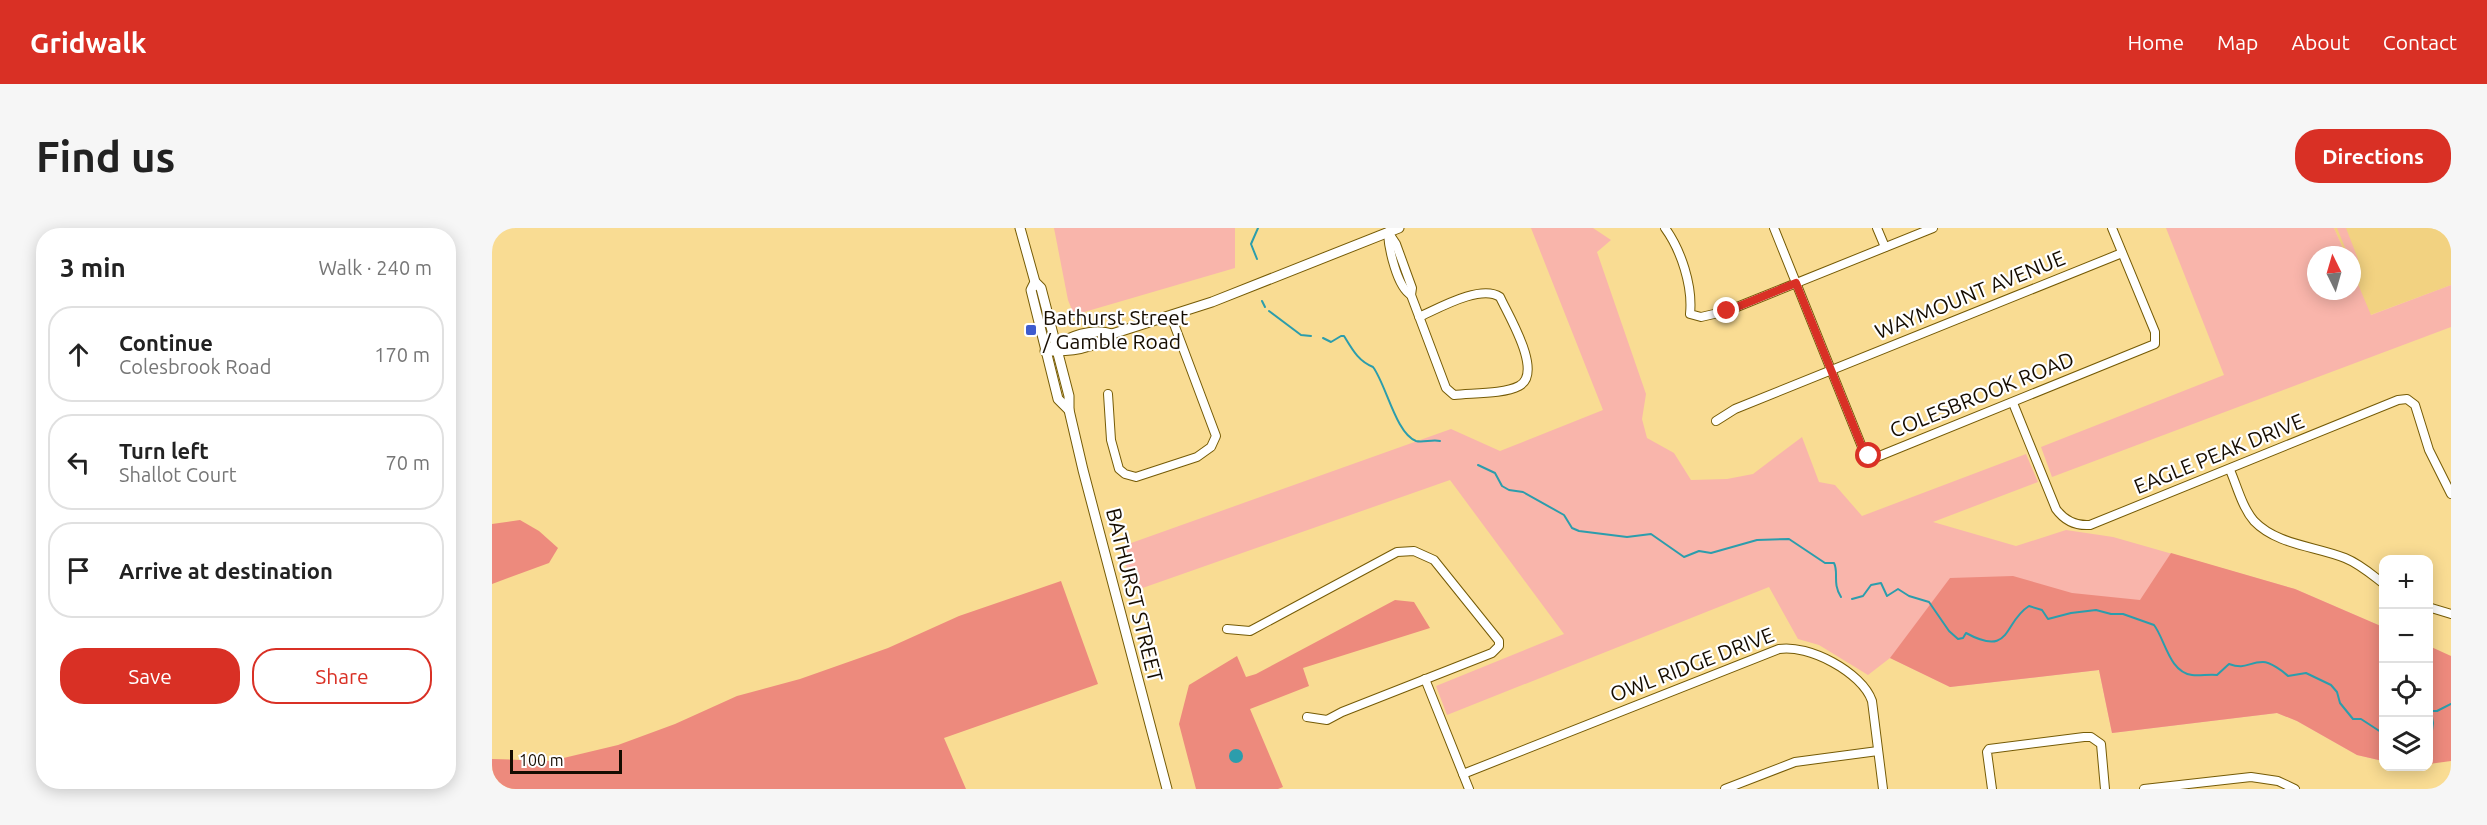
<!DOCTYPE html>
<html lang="en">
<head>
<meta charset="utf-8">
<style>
	:root { --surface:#fff; --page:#f6f6f6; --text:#222; --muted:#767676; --line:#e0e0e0; --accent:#d93025 }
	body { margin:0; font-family:Ubuntu,sans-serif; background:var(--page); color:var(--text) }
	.controls { position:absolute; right:18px; bottom:18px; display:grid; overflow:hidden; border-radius:12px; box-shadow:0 3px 15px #0003 }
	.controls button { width:54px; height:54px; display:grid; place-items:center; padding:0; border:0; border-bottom:2px solid var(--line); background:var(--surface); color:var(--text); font:30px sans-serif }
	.compass { position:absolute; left:1815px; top:18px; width:54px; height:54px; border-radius:50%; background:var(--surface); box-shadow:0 3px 15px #0003; rotate:355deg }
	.scale { position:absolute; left:18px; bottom:15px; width:112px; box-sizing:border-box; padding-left:6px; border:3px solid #150c00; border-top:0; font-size:16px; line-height:21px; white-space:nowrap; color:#150c00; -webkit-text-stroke:4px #fff; paint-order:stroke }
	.stop { position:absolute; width:18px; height:18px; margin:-14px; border:4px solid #d93025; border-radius:50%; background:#fff }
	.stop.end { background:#d93025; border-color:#fff; box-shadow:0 2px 6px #0008 }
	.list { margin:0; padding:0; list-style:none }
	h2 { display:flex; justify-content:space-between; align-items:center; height:78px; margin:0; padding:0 24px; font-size:26px }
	h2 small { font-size:20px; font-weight:400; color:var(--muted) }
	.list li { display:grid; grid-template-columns:39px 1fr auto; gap:18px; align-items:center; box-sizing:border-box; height:96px; margin:0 12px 12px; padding:0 12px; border:2px solid var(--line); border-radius:24px }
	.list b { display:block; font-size:22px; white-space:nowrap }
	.list p { margin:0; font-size:20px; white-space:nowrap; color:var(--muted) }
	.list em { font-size:20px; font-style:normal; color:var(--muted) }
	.actions { display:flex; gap:12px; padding:18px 24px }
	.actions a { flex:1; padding:14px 0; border:2px solid var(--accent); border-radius:24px; text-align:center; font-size:21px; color:var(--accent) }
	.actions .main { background:var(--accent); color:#fff }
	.icon { flex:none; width:33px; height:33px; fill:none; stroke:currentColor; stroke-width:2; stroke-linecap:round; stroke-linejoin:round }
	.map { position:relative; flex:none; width:1959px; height:561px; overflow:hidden; border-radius:24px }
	header { display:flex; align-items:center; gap:36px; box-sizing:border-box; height:84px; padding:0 30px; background:var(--accent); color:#fff }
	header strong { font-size:28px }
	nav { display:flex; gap:33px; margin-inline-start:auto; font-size:21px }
	.intro { display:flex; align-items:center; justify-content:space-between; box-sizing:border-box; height:144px; padding:0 36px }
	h1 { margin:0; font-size:42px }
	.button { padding:15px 27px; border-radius:24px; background:var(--accent); color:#fff; font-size:21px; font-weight:700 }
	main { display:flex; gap:36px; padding:0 36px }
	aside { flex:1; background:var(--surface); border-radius:24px; box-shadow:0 3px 15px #0003 }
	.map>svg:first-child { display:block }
</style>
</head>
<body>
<header>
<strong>Gridwalk</strong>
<nav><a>Home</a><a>Map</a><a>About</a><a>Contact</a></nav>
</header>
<div class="intro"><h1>Find us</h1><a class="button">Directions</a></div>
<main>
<aside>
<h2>3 min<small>Walk · 240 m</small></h2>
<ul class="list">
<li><svg class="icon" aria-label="ahead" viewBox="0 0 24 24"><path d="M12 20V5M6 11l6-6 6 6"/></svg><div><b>Continue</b><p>Colesbrook Road</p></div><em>170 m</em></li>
<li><svg class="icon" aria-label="left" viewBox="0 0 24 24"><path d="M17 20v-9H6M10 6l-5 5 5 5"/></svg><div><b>Turn left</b><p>Shallot Court</p></div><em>70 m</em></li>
<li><svg class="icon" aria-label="arrive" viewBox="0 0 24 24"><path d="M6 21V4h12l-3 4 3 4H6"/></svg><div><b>Arrive at destination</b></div></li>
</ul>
<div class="actions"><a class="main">Save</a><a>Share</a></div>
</aside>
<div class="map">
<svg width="1959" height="561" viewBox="0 0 1959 561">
	<rect width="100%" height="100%" fill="#f9dc93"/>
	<path fill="#f2d281" d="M 1842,0 L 1951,0 L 1959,21 L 1959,57 L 1878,87 L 1860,42 L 1860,27 L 1854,27 Z"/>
	<g fill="#f9b5ab">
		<path d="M 562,0 L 743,0 L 743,40 L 582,87 L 576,72 Z"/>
		<path d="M 1039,0 L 1101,0 L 1119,12 L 1105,24 L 1154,166 L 1150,191 L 1155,210 L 1182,225 L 1199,252 L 1235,251 L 1261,246 L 1310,209 L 1327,254 L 1343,257 L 1370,288 L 1534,226 L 1546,254 L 1441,294 L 1524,318 L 1574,302 L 1621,309 L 1803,361 L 1891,399 L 1891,533 L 1865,527 L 1805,493 L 1785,485 L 1620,505 L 1607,442 L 1458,459 L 1398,430 L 1376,447 L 1327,417 L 1306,411 L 1277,359 L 955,487 L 944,458 L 1072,406 L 958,252 L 642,363 L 628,319 L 959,201 L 1008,223 L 1111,182 Z"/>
		<path d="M 1674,0 L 1842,0 L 1854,27 L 1824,27 L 1824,63 L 1860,63 L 1860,42 L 1879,87 L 1959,57 L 1959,99 L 1560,249 L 1549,219 L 1732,147 Z"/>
		<path d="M 1845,0 L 1854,0 L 1866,31 L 1862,41 L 1860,27 L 1856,27 Z"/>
	</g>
	<g fill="#ed8a7d">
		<path d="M 28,292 L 47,303 L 66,320 L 57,335 L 0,356 L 0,296 Z"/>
		<path d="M 1679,325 L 1803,361 L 1891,399 L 1891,533 L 1865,527 L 1805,493 L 1785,485 L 1620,505 L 1607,442 L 1458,459 L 1398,430 L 1458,350 L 1521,348 L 1580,365 L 1648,372 Z"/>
		<path d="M 569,353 L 606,456 L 452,510 L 474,561 L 0,561 L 0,531 L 59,533 L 126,517 L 183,496 L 245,468 L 308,451 L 396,420 L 467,388 Z"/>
		<path d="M 903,372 L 922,374 L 938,400 L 811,440 L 817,458 L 758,481 L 791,559 L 786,561 L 704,561 L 687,496 L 697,457 L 745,428 L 754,449 L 764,446 Z"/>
		<path d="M 1937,418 L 1959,428 L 1959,533 L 1937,536 Z"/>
	</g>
	<circle fill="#2c9dac" cx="744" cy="528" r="7"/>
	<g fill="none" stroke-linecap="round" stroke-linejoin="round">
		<g stroke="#2c9dac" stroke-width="2">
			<path d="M 765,31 L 759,16 L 766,0"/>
			<path d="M 770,73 L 773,79"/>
			<path d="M 777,83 L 809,107 L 819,108"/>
			<path d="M 831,110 L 839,114 L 849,108 L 852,108 C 860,121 866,133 881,139 C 894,156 904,206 924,213 C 931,215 940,211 948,213"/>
			<path d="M 986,237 L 1003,245 L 1010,258 L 1017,262 L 1031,264 L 1072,287 L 1080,300 L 1087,303 L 1135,309 L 1159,306 L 1192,329 L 1207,323 L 1219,325 L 1265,312 L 1297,311 L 1333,335 L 1342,335 C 1347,345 1340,355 1349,369"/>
			<path d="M 1360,371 L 1371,368 L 1379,357 L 1389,355 L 1395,368 L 1406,361 L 1417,368 L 1437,374 L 1457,403 L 1466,411 L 1471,410 L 1474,405 C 1520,430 1511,394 1537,378 L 1550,382 L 1556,391 L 1579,385 L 1604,382 L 1619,386 L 1631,386 L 1662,397 C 1673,411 1677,444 1700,447 C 1708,448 1717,446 1725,447 L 1737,436 C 1754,442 1756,434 1771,434 C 1778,434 1791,443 1796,448 L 1814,445 L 1839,457 L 1845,464 L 1848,475 L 1861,491 L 1869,491 L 1892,506"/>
			<path d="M 1936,512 L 1939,511 L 1941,495 L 1939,483 L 1945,483 L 1959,476"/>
		</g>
		<g stroke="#755b06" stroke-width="10">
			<g id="minor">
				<path d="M 1173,0 C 1189,22 1201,58 1198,86 L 1209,89 L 1235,83 L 1441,0"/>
				<path d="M 1282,0 L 1370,219 L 1377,228 L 1385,229 L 1663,116 L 1663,104 L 1620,0"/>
				<path d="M 1385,0 L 1393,19"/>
				<path d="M 896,4 L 904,16 L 920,60 L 919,67 L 954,160 L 962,167 C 980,165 1012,166 1027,158 C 1052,145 1016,87 1008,69 C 989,56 947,80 927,89"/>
				<path d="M 896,6 C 897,21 905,59 919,67"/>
				<path d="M 616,166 L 619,212 L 627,241 L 633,246 L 644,249 L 705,229 L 719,219 L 724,208 L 679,88"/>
				<path d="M 1521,175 L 1564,281 C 1572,292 1584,298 1598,297 L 1906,172 L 1915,171 L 1923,177 L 1937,222 L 1959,266"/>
				<path d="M 1224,193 L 1243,181 L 1630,25"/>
				<path d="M 1738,242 C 1745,258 1750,279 1762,293 C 1785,317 1823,318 1853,330 C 1868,336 1879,346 1892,356"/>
				<path d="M 1936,379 L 1959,386"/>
				<path d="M 735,401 L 758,403 L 905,324 L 922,323 L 942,332 L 1007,413 L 1007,418 L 1000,425 L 850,484 L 835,492 L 815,489"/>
				<path d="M 933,451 L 977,561"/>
				<path d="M 971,546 L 1287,421 C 1316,416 1370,444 1380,473 L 1391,561"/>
				<path d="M 1233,561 L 1303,534 L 1386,523"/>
				<path d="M 1500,561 L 1495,524 L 1497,521 L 1592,509 L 1599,509 L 1609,516 L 1613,561"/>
				<path d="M 1652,561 L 1759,549 L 1786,553 L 1803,561"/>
			</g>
		</g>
		<g stroke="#755b06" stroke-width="11">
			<g id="major">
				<path d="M 528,0 L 543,54 L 549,60 L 577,168 L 577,182 L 591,242 L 675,561"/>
				<path d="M 543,54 L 539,62 L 566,171 L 577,182"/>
				<path d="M 560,119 C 578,109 600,99 620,106"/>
				<path d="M 553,123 C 576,123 602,122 620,106 L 720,74 L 907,0"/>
			</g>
		</g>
		<use href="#minor" stroke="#fff" stroke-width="8"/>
		<use href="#major" stroke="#fff" stroke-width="9"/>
	</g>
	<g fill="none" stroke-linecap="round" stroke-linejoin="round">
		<path stroke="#d93025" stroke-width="8" d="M 1235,83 L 1304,55 L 1370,219 L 1377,228"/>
	</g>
	<rect fill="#3e5bce" stroke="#fff" stroke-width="2" x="533" y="96" width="12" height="12" rx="3"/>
	<g text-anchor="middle" stroke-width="4.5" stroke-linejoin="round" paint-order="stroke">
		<g font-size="21" fill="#150c00" stroke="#fff">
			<text transform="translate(1478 67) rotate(-22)" y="7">WAYMOUNT AVENUE</text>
			<text transform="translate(1490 167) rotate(-22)" y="7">COLESBROOK ROAD</text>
			<text transform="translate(1727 226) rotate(-22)" y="7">EAGLE PEAK DRIVE</text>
			<text transform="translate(642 367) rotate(76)" y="7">BATHURST STREET</text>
			<text transform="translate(1200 437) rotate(-21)" y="7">OWL RIDGE DRIVE</text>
		</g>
		<g font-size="21" fill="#150c00" stroke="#fff" text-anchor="start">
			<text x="551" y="97">Bathurst Street<tspan x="551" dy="24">/ Gamble Road</tspan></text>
		</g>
	</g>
</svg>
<div class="controls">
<button>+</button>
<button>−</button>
<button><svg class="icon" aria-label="locate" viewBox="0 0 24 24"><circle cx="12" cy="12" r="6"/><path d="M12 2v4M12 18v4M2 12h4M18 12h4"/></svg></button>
<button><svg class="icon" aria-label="layers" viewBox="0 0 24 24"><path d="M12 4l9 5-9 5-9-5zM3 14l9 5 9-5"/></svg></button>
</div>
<svg class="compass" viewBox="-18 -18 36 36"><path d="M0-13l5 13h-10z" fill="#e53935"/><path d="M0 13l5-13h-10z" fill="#767676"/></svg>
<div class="scale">100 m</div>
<div class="stop" style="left:1377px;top:228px"></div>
<div class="stop end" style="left:1235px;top:83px"></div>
</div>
</main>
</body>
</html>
